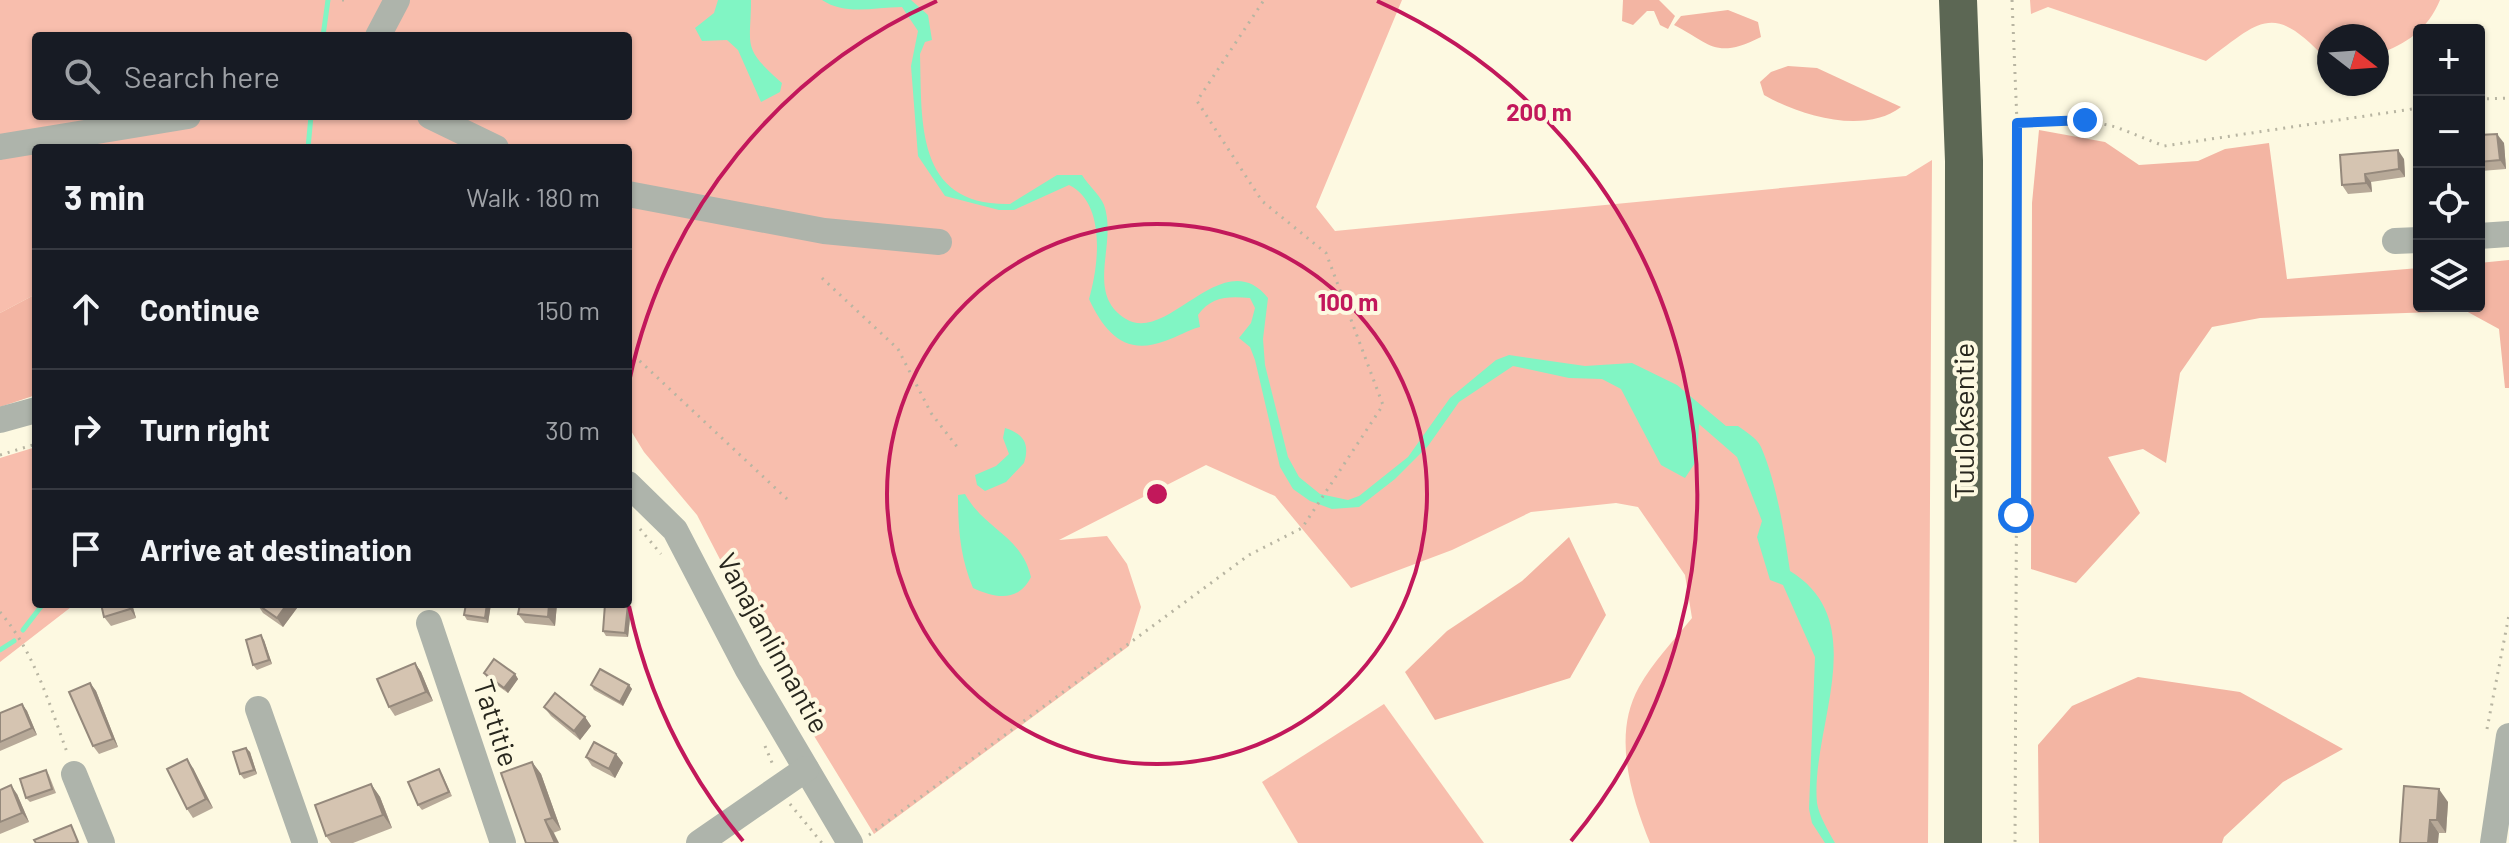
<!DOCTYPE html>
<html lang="en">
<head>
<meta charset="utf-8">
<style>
	:root { --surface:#171b24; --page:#20242c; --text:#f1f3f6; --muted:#9ea1a6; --line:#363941 }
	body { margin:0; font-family:Barlow,sans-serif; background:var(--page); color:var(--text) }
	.controls { position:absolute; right:24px; top:24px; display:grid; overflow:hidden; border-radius:8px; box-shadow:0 2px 6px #0004 }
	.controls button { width:72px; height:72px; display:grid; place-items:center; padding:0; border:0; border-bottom:2px solid var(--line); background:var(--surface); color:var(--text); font:40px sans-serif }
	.compass { position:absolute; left:2317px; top:24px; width:72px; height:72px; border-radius:50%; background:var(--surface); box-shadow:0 2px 6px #0004; rotate:107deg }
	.stop { position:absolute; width:24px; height:24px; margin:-18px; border:6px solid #1a73e8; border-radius:50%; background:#fff }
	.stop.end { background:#1a73e8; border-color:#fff; box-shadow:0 2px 8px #0008 }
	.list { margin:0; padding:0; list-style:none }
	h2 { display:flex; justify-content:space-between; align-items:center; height:104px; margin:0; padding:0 32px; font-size:34px }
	h2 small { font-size:26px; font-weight:400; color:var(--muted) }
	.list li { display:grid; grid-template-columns:52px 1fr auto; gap:24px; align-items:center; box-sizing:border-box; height:120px; padding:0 32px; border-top:2px solid var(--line) }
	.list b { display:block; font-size:30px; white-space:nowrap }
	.list em { font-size:26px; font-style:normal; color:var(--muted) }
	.icon { flex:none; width:44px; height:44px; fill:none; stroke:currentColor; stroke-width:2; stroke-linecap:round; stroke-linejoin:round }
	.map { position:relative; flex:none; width:2509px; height:843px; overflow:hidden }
	.search { position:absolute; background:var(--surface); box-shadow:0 2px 6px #0004; left:32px; top:32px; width:600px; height:88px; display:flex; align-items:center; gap:20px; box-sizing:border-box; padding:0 28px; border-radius:8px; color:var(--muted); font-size:30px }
	.panel { position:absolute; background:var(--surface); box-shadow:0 2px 6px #0004; left:32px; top:144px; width:600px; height:464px; border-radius:8px }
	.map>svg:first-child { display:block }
</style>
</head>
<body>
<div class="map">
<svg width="2509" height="843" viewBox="0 0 2509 843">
	<rect width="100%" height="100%" fill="#fdf9e1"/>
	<g fill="#f8bead" fill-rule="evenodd">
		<path d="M 0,0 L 1402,0 L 1316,207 L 1335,231 L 1906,176 L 1932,160 L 1928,843 L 1650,843 C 1631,796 1612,735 1639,687 C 1653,662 1674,640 1692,618 L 1685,575 L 1638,507 L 1616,503 L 1531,512 L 1452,550 L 1351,588 L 1275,496 L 1206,465 L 1059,540 L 1107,536 L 1127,564 L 1141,607 L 1129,646 L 874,834 L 797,708 L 697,515 L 644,452 L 628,426 L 628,148 L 36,148 L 36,294 L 0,313 ZM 36,36 L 628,36 L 628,116 L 36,116 Z"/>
		<path d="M 2030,0 L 2440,0 C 2428,29 2406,45 2377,54 L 2377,36 L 2329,36 L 2327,60 C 2273,2 2262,19 2206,61 L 2048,7 L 2031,14 Z"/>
		<path d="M 36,447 L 36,604 L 75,604 L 0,662 L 0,458 Z"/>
		<path d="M 1384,704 L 1484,843 L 1298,843 L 1262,782 Z"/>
	</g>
	<g fill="#f3b5a3">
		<path d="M 1623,0 L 1659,0 L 1675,16 L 1668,29 L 1660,25 L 1654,11 L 1647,11 L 1633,25 L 1622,21 Z"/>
		<path d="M 1728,10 L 1758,22 L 1761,37 C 1715,60 1711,44 1674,25 L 1681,16 Z"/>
		<path d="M 1788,66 L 1817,68 L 1901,107 C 1864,135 1801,116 1764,95 L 1760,82 L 1771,72 Z"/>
		<path d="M 2039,130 L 2105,142 L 2139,165 L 2198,161 L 2225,149 L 2269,143 L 2287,279 L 2419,268 L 2419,306 L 2479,306 L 2479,263 L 2509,260 L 2509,388 L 2505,388 L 2499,329 L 2466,311 L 2260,318 L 2212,327 L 2180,373 L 2166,463 L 2143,449 L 2108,457 L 2140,513 L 2076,583 L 2031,569 L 2032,203 Z"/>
		<path d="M 36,294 L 36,395 L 0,407 L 0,313 Z"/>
		<path d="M 1569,537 L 1606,615 L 1570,678 L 1435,720 L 1405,672 L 1447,631 L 1522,581 Z"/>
		<path d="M 2138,677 L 2240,692 L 2343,749 L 2283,782 L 2224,837 L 2222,843 L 2039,843 L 2038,745 L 2072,706 Z"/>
	</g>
	<g fill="#81f5c4">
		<path d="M 718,0 L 751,0 C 751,47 741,47 782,83 L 780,92 L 761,102 L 738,50 L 727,40 L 702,41 L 695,28 L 714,13 Z"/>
		<path d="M 822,0 L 911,0 L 928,15 L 932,40 L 925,42 L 920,54 C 922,123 915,206 1010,204 L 1057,175 L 1082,175 C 1088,185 1100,195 1104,205 C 1118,244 1084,293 1126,319 C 1168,345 1223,242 1268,298 L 1263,339 L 1265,365 L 1288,457 L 1299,477 L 1320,494 L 1348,500 L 1359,496 L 1408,457 L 1450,398 L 1496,360 L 1509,355 L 1585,366 L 1632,363 L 1677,385 L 1726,426 L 1738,426 C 1746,432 1757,438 1761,447 C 1777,484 1784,531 1790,571 C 1874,622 1810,729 1817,803 C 1819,816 1829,832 1835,843 L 1825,843 L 1812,823 L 1809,809 L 1815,657 L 1783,585 L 1770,580 L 1757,537 L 1762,521 L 1737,457 L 1699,424 L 1697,460 L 1685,478 L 1661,465 L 1621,389 L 1602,379 L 1569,378 L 1513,366 L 1459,402 L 1428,446 L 1395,479 L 1359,507 L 1332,509 L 1310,501 L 1293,489 L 1280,467 L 1255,360 L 1250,347 L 1239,338 L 1251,323 L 1255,308 L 1250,298 C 1229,296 1211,296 1198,315 L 1200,327 C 1187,330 1178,337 1165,341 C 1125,356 1105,333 1089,299 C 1099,265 1106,203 1069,185 L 1014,210 L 999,210 L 945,196 L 918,156 L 911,66 L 918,31 L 902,7 C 874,7 846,16 822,0 Z"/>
		<path d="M 1005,428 C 1024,434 1030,444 1024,463 L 1006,482 L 985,491 L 977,485 L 975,475 L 996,466 L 1009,454 L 1003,438 Z"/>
		<path d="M 965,494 C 985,530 1021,535 1031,577 C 1018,603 995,598 973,588 C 960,557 958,528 958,495 Z"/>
	</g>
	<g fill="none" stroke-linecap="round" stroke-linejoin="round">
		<g stroke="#81f5c4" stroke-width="5">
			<path d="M 323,36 L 328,0"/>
			<path d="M 308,148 L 311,116"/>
			<path d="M 23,630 L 43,604"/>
			<path d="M 0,650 L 14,641"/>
		</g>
		<g stroke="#b8b5a2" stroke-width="3" stroke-dasharray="2 6" stroke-linecap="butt">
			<path d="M 342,0 L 344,0"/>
			<path d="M 2012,0 L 2018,147 L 2015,843"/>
			<path d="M 2479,99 L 2509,98"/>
			<path d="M 2017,123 L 2085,120 L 2116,127 L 2164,146 L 2419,108"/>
			<path d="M 822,278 L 898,349 L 931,413 L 958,448"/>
			<path d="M 628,350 L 787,499"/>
			<path d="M 0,455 L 36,444"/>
			<path d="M 640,529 L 661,554"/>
			<path d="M 0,612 C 35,653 50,706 68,755"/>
			<path d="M 2487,729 L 2509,615"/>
			<path d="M 765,746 L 773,765"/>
			<path d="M 790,804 L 822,843"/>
			<path d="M 869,835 L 1249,555 L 1302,528 L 1383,405 L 1326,253 L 1262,201 L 1197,101 L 1264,0"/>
		</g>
		<g stroke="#aeb4ab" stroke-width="26">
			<path d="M 378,36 L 397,0"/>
			<path d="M 430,116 L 496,148"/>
			<path d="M 0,147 L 188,116"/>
			<path d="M 628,194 L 824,231 L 939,242"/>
			<path d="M 2479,236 L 2509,234"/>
			<path d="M 2395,241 L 2419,240"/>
			<path d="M 0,420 L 36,410"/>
			<path d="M 628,484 L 675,530 L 748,670 L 850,843"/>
			<path d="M 429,623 L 503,843"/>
			<path d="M 258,709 L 305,843"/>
			<path d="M 74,774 L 102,843"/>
			<path d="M 699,843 L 806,769"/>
			<path d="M 2493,843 L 2509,736"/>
		</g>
		<path stroke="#5c6754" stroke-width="38" d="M 1958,0 L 1964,161 L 1963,843"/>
	</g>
	<g fill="#b7a998">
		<path d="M 2479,135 L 2504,143 L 2506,169 L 2481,171 L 2479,168 Z"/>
		<path d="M 2340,155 L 2404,159 L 2405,177 L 2371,182 L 2372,192 L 2348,194 L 2342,185 Z"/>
		<path d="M 132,604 L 136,618 L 111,626 L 104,617 Z"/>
		<path d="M 257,604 L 300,604 L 283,627 L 263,613 Z"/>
		<path d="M 491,604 L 488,623 L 467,620 L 464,615 Z"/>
		<path d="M 557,604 L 555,626 L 525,623 L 518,614 Z"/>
		<path d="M 631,608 L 628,637 L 606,636 L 603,631 Z"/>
		<path d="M 264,640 L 272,664 L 257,670 L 253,665 Z"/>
		<path d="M 415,663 L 421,672 L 433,701 L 395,716 L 389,707 Z"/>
		<path d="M 484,673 L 515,674 L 518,679 L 508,693 L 487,678 Z"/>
		<path d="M 90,683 L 96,691 L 118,747 L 99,754 L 93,746 Z"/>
		<path d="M 591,685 L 629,685 L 632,689 L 623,706 L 594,690 Z"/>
		<path d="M 22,704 L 27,711 L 37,735 L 0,751 L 0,713 Z"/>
		<path d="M 544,707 L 585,717 L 591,726 L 580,740 L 551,716 Z"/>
		<path d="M 246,748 L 250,752 L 257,774 L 244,779 L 240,774 Z"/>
		<path d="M 616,754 L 623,763 L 615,778 L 592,766 L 586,757 Z"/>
		<path d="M 532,762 L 541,774 L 561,830 L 526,843 Z"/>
		<path d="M 193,768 L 213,808 L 193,818 L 187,809 Z"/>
		<path d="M 46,770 L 49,775 L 56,793 L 30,802 L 26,798 Z"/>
		<path d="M 442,774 L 452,796 L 422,810 L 418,805 Z"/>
		<path d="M 371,784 L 380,797 L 392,828 L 353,843 L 331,843 L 326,836 Z"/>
		<path d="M 2404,786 L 2448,802 L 2446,833 L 2439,833 Z"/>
		<path d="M 0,790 L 17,794 L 29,822 L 0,834 Z"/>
	</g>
	<g fill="#95897c">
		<path d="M 2497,134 L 2504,143 L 2506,169 L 2500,160 Z"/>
		<path d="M 2398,150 L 2404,159 L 2405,177 L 2399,169 Z"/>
		<path d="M 2365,174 L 2371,182 L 2372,192 L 2366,183 Z"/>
		<path d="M 128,604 L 132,604 L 136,618 L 130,609 Z"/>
		<path d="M 287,604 L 300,604 L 283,627 L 277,618 Z"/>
		<path d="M 487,604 L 491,604 L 488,623 L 485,618 Z"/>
		<path d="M 549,604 L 557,604 L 555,626 L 548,617 Z"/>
		<path d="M 628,604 L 631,608 L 628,637 L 625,633 Z"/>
		<path d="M 261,635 L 264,640 L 272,664 L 269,660 Z"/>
		<path d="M 415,663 L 421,672 L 433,701 L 426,692 Z"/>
		<path d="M 515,674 L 518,679 L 508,693 L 504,688 Z"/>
		<path d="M 90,683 L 96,691 L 118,747 L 113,739 Z"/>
		<path d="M 629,685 L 632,689 L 623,706 L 620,702 Z"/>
		<path d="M 22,704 L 27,711 L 37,735 L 32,728 Z"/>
		<path d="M 585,717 L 591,726 L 580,740 L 574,731 Z"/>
		<path d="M 246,748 L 250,752 L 257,774 L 254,770 Z"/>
		<path d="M 616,754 L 623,763 L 615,778 L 609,769 Z"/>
		<path d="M 187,759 L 193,768 L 213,808 L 206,799 Z"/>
		<path d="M 532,762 L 541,774 L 561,830 L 552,818 Z"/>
		<path d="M 371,784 L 380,797 L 392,828 L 383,815 Z"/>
		<path d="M 11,785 L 17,794 L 29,822 L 22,813 Z"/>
		<path d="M 2439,789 L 2448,802 L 2446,833 L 2437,820 Z"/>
		<path d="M 545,820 L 554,833 L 559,843 L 555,843 Z"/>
		<path d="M 2430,820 L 2439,833 L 2438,843 L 2428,843 Z"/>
	</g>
	<g fill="#d5c4b1" stroke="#95897c" stroke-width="2">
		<path d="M 2497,134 L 2500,160 L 2479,162 L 2479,135 Z"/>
		<path d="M 2398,150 L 2399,169 L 2365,174 L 2366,183 L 2342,185 L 2340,155 Z"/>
		<path d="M 2416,164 L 2419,164 L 2419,190 L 2418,190 Z"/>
		<path d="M 101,604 L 128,604 L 130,609 L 104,617 Z"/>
		<path d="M 257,604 L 287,604 L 277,618 Z"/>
		<path d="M 466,604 L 487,604 L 485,618 L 464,615 Z"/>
		<path d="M 520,604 L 549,604 L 548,617 L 518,614 Z"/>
		<path d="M 605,604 L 628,604 L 625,633 L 603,631 Z"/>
		<path d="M 261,635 L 269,660 L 253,665 L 246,640 Z"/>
		<path d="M 494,659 L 515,674 L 504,688 L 484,673 Z"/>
		<path d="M 415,663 L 426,692 L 389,707 L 377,679 Z"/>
		<path d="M 600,669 L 629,685 L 620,702 L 591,685 Z"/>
		<path d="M 90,683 L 113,739 L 93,746 L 69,692 Z"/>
		<path d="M 555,693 L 585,717 L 574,731 L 544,707 Z"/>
		<path d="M 22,704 L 32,728 L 0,742 L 0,713 Z"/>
		<path d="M 594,742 L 616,754 L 609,769 L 586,757 Z"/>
		<path d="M 246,748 L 254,770 L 240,774 L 233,752 Z"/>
		<path d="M 187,759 L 206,799 L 187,809 L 167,769 Z"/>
		<path d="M 532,762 L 552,818 L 545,820 L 555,843 L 526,843 L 501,773 Z"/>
		<path d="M 439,769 L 449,792 L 418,805 L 408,782 Z"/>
		<path d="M 46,770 L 52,789 L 26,798 L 20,779 Z"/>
		<path d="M 371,784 L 383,815 L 326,836 L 315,805 Z"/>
		<path d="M 11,785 L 22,813 L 0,822 L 0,790 Z"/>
		<path d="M 2404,786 L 2439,789 L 2437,820 L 2430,820 L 2428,843 L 2400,843 Z"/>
		<path d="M 71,825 L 78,842 L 75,843 L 36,843 L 34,840 Z"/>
	</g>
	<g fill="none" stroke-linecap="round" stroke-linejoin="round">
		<path stroke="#1a73e8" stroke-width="10" d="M 2016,515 L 2017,123 L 2085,120"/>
	</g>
	<g fill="none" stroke="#c2185b" stroke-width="4">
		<circle cx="1157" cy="494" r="270"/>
		<path d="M743 841A540 540 0 0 1 629 606M629 382A540 540 0 0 1 937 1M1377 1A540 540 0 0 1 1571 841"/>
	</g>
	<g text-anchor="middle" stroke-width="8" stroke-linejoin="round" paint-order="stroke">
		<g font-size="28" fill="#28271e" stroke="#fdf9e1">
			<text transform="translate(1964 421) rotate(-90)" y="10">Tuuloksentie</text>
			<text transform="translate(773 643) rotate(61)" y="10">Vanajanlinnantie</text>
			<text transform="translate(496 723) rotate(72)" y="10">Tattitie</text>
		</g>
	</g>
	<circle cx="1157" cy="494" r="12" fill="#c2185b" stroke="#fdf9e1" stroke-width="4"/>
	<g font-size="24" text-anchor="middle" font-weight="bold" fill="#c2185b" stroke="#fdf9e1" stroke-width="8" stroke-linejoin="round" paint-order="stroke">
		<text x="1539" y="121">200 m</text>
		<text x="1348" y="311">100 m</text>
	</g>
</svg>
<div class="controls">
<button>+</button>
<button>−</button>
<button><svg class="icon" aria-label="locate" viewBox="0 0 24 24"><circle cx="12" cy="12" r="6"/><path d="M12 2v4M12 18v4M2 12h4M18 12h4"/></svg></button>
<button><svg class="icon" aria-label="layers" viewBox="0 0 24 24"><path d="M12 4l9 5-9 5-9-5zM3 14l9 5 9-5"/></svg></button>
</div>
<svg class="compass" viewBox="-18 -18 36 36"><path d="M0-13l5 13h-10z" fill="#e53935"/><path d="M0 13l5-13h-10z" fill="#9ea1a6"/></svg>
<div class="stop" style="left:2016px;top:515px"></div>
<div class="stop end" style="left:2085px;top:120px"></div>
<div class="search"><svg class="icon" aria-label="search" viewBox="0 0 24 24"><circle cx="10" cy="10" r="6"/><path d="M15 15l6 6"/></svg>Search here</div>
<section class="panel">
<h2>3 min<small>Walk · 180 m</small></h2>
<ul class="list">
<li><svg class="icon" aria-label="ahead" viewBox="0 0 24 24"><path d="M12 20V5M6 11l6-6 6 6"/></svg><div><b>Continue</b></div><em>150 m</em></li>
<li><svg class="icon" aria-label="right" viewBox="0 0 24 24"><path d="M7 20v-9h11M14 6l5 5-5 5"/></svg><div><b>Turn right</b></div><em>30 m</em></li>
<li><svg class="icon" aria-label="arrive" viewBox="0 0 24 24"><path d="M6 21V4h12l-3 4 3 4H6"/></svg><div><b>Arrive at destination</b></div></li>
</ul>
</section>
</div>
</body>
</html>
